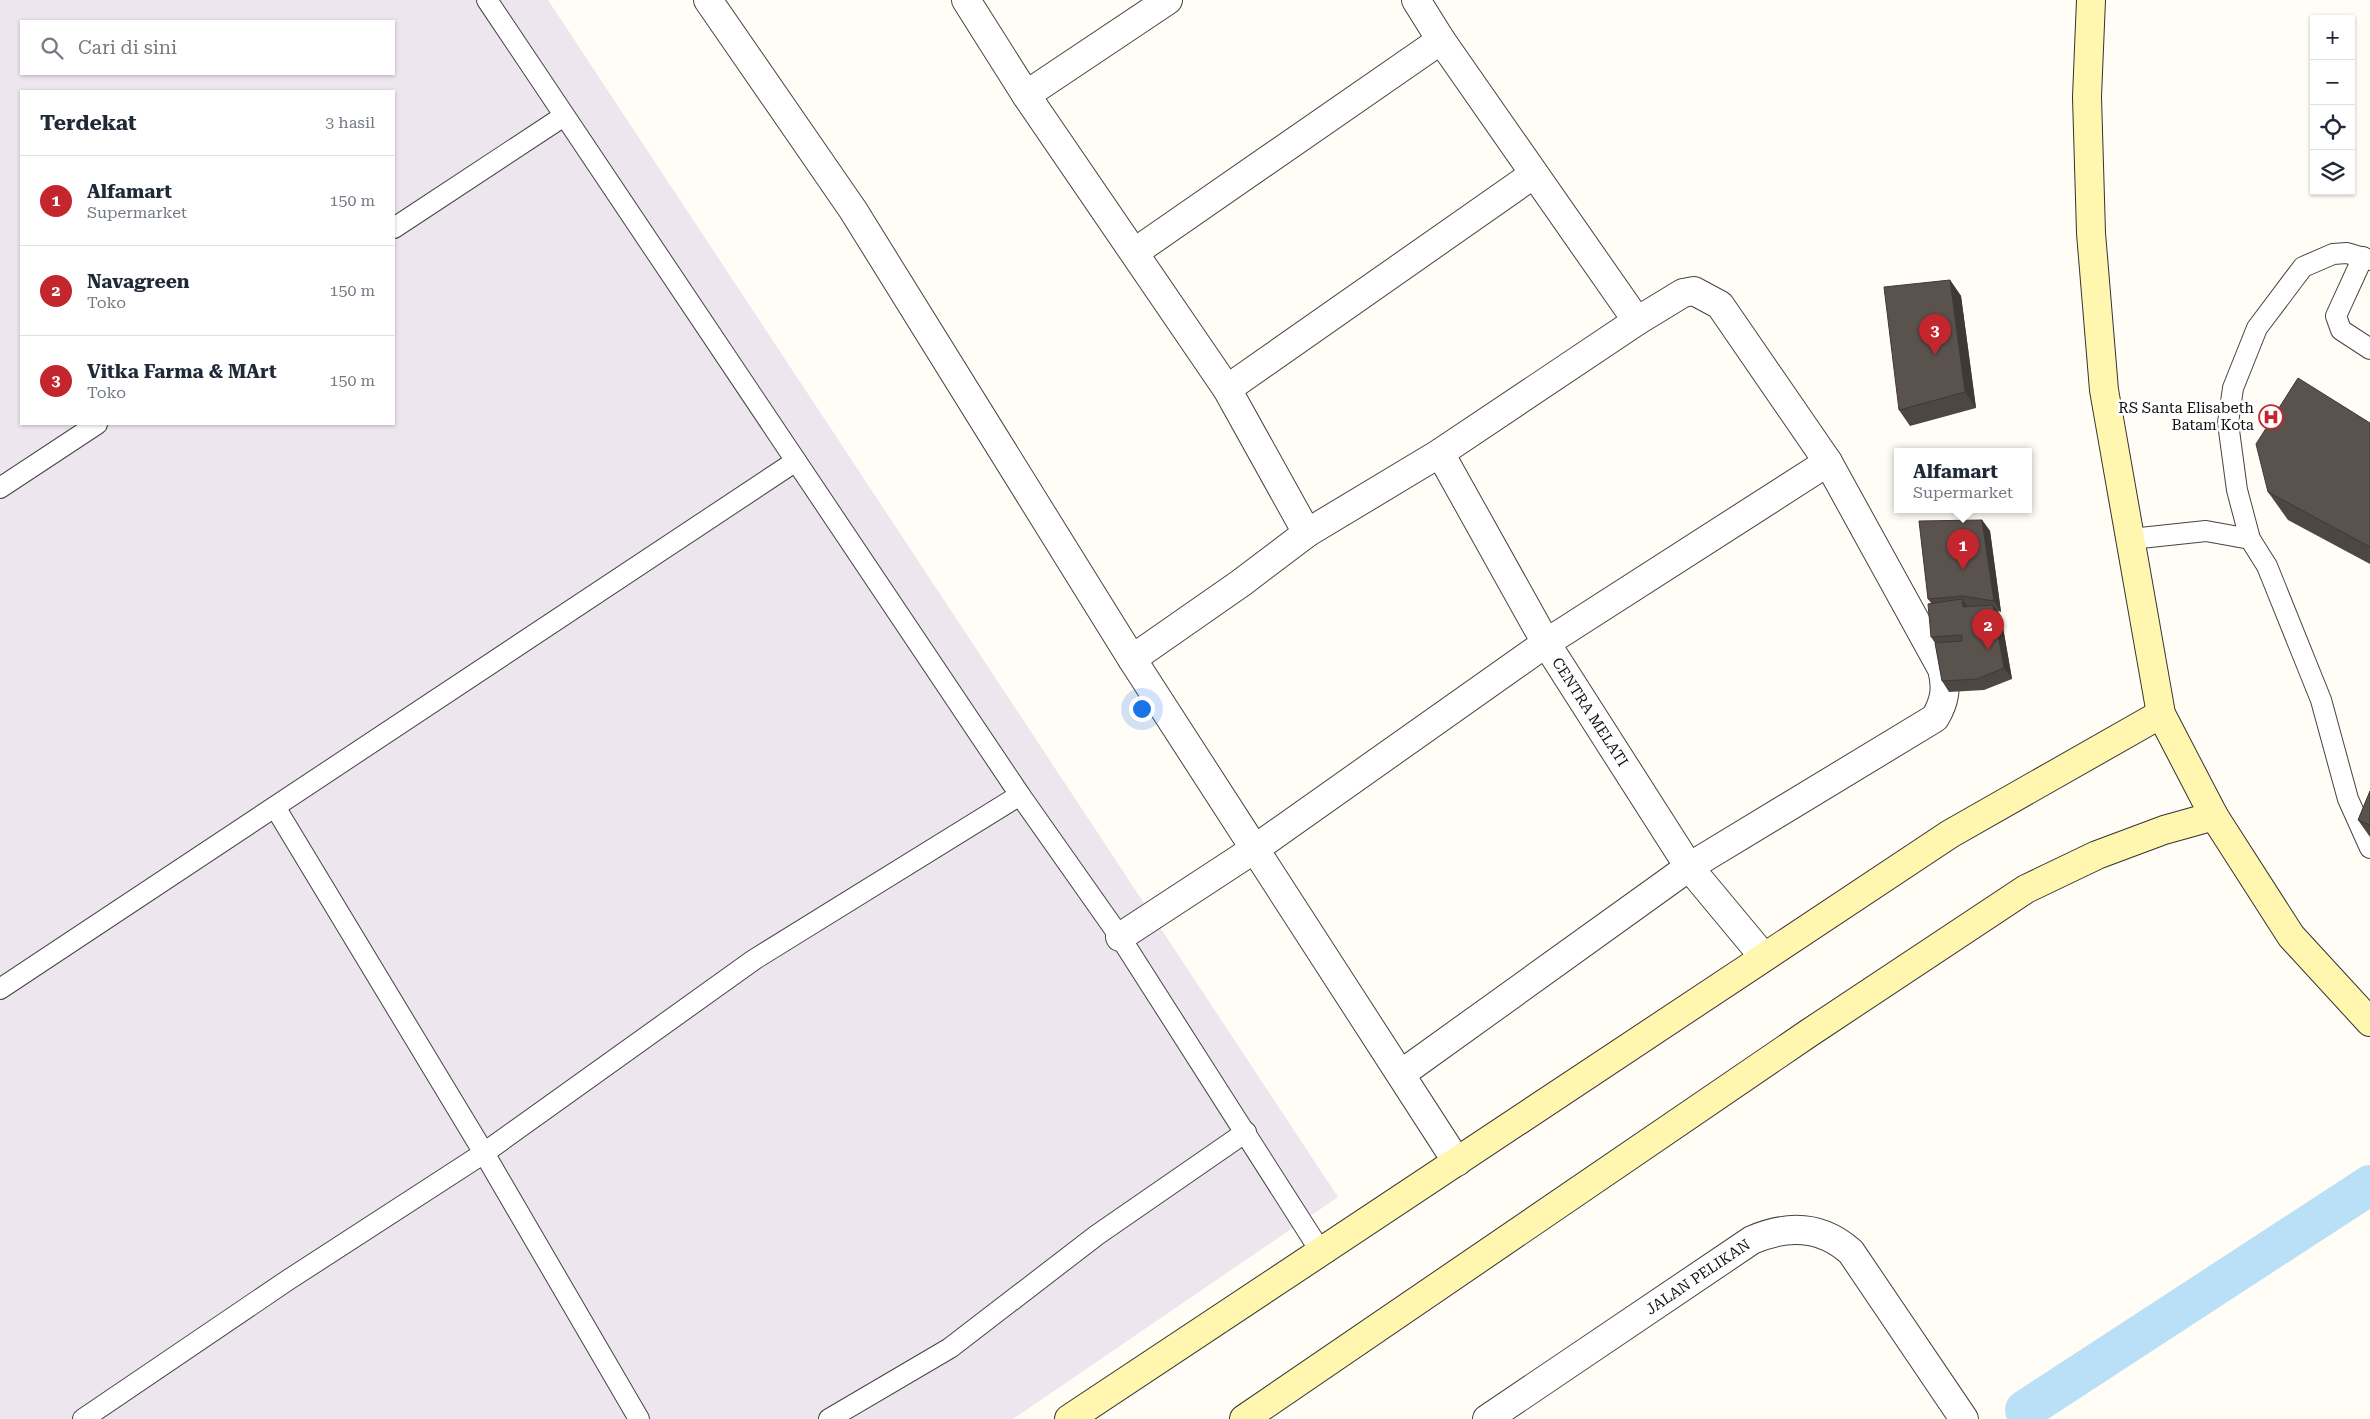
<!DOCTYPE html>
<html lang="id">
<head>
<meta charset="utf-8">
<style>
	:root { --surface:#fff; --page:#f2f2f3; --text:#1f2937; --muted:#747a83; --line:#e0e1e3; --accent:#c4262e }
	body { margin:0; font-family:"Roboto Serif",serif; background:var(--page); color:var(--text) }
	.controls { position:absolute; right:15px; top:15px; display:grid; overflow:hidden; border-radius:0px; box-shadow:0 1px 4px #0004 }
	.controls button { width:45px; height:45px; display:grid; place-items:center; padding:0; border:0; border-bottom:1px solid var(--line); background:var(--surface); color:var(--text); font:25px sans-serif }
	.you { position:absolute; left:1141px; top:708px; width:18px; height:18px; margin:-12px; border:4px solid #fff; border-radius:50%; background:#1a73e8; box-shadow:0 0 0 8px #1a73e833 }
	.badge { display:grid; place-items:center; width:32px; height:32px; border-radius:50%; background:var(--accent); color:#fff; font-size:16px; font-weight:700 }
	.pin { position:absolute; translate:-50% -41px; filter:drop-shadow(0 1px 2px #0008) }
	.pin::after { content:''; position:absolute; top:26px; width:18px; height:15px; background:inherit; clip-path:polygon(0 0,100% 0,50% 100%) }
	.popup { position:absolute; left:1894px; top:448px; width:138px; height:65px; box-sizing:border-box; display:grid; place-content:center; border-radius:0px; background:var(--surface); filter:drop-shadow(0 1px 4px #0005); font-size:16px; white-space:nowrap; color:var(--muted) }
	.popup b { font-size:19px; color:var(--text) }
	.popup::after { content:''; position:absolute; left:50%; top:100%; margin-left:-10px; border:10px solid transparent; border-top-color:var(--surface) }
	.list { margin:0; padding:0; list-style:none }
	h2 { display:flex; justify-content:space-between; align-items:center; height:65px; margin:0; padding:0 20px; font-size:21px }
	h2 small { font-size:16px; font-weight:400; color:var(--muted) }
	.list li { display:grid; grid-template-columns:32px 1fr auto; gap:15px; align-items:center; box-sizing:border-box; height:90px; padding:0 20px; border-top:1px solid var(--line) }
	.list b { display:block; font-size:19px; white-space:nowrap }
	.list p { margin:0; font-size:16px; white-space:nowrap; color:var(--muted) }
	.list em { font-size:16px; font-style:normal; color:var(--muted) }
	.icon { flex:none; width:28px; height:28px; fill:none; stroke:currentColor; stroke-width:2; stroke-linecap:round; stroke-linejoin:round }
	.map { position:relative; flex:none; width:2370px; height:1419px; overflow:hidden }
	.search { position:absolute; background:var(--surface); box-shadow:0 1px 4px #0004; left:20px; top:20px; width:375px; height:55px; display:flex; align-items:center; gap:12px; box-sizing:border-box; padding:0 18px; border-radius:0px; color:var(--muted); font-size:19px }
	.panel { position:absolute; background:var(--surface); box-shadow:0 1px 4px #0004; left:20px; top:90px; width:375px; height:335px; border-radius:0px }
	.map>svg:first-child { display:block }
</style>
</head>
<body>
<div class="map">
<svg width="2370" height="1419" viewBox="0 0 2370 1419">
	<rect width="100%" height="100%" fill="#fffdf5"/>
	<path fill="#eee6ef" fill-rule="evenodd" d="M 0,0 L 548,0 L 1338,1197 L 1013,1419 L 0,1419 ZM 21,21 L 394,21 L 394,74 L 21,74 ZM 21,91 L 394,91 L 394,424 L 21,424 Z"/>
	<g fill="none" stroke-linecap="round" stroke-linejoin="round">
		<path stroke="#b9e0f7" stroke-width="40" d="M 2025,1410 L 2370,1185"/>
		<g stroke="#444" stroke-width="22">
			<g id="service">
				<path d="M 487,0 L 1020,795 L 1120,937 L 1321,1252"/>
				<path d="M 394,228 L 564,116"/>
				<path d="M 2363,257 L 2336,316 L 2341,330 L 2370,349"/>
				<path d="M 0,488 L 97,424"/>
				<path d="M 2131,539 L 2206,531 L 2250,539 L 2267,566 L 2321,700 L 2348,799 L 2370,848"/>
				<path d="M 2250,539 L 2237,490 L 2228,423 L 2233,388 L 2257,328 L 2303,267 L 2333,254 L 2347,253 L 2370,260"/>
				<path d="M 275,807 L 484,1153 L 639,1419"/>
				<path d="M 0,989 L 796,461"/>
				<path d="M 83,1419 L 288,1280 L 484,1153 L 755,959 L 1020,795"/>
				<path d="M 829,1419 L 950,1348 L 1097,1235 L 1246,1132"/>
			</g>
		</g>
		<g stroke="#444" stroke-width="30">
			<g id="minor">
				<path d="M 708,0 L 853,210 L 1132,659 L 1457,1162"/>
				<path d="M 966,0 L 1026,95 L 1227,389 L 1307,533"/>
				<path d="M 1416,0 L 1441,40 L 1637,321"/>
				<path d="M 1026,95 L 1168,0"/>
				<path d="M 1135,252 L 1441,40"/>
				<path d="M 1227,389 L 1534,174"/>
				<path d="M 1440,453 L 1546,643 L 1689,867 L 1763,956"/>
				<path d="M 1132,659 L 1241,583 L 1307,533 L 1440,453 L 1637,321 L 1683,293 L 1694,291 L 1720,305 L 1828,462 L 1942,669 C 1947,688 1945,701 1935,718 L 1689,867 L 1401,1074"/>
				<path d="M 1120,937 L 1256,848 L 1546,643 L 1828,462"/>
				<path d="M 1487,1419 L 1752,1240 C 1787,1225 1821,1225 1851,1252 L 1964,1419"/>
			</g>
		</g>
		<g stroke="#333" stroke-width="30">
			<g id="secondary">
				<path d="M 2091,0 L 2087,97 L 2091,233 L 2104,390 L 2161,714 L 2214,816 L 2291,936 L 2370,1022"/>
				<path d="M 1069,1419 L 1950,834 L 2161,714"/>
				<path d="M 1244,1419 L 1809,1033 L 2026,889 L 2097,855 L 2164,830 L 2214,816"/>
			</g>
		</g>
		<use href="#service" stroke="#fff" stroke-width="20"/>
		<use href="#minor" stroke="#fff" stroke-width="28"/>
		<use href="#secondary" stroke="#fff6b0" stroke-width="28"/>
	</g>
	<g fill="#4d4742">
		<path d="M 1950,280 L 1961,296 L 1976,408 L 1910,426 L 1899,410 Z"/>
		<path d="M 2370,423 L 2370,564 L 2288,520 L 2268,492 Z"/>
		<path d="M 1982,520 L 1990,531 L 2001,612 L 1998,611 L 2001,616 L 2012,679 L 1984,690 L 1949,692 L 1942,681 L 1935,643 L 1931,637 L 1931,603 L 1928,599 Z"/>
		<path d="M 2370,791 L 2370,837 L 2358,820 Z"/>
	</g>
	<g fill="#3f3936">
		<path d="M 1950,280 L 1961,296 L 1976,408 L 1965,392 Z"/>
		<path d="M 1982,520 L 1990,531 L 2001,612 L 1994,601 Z"/>
		<path d="M 1962,599 L 1970,610 L 1963,607 Z"/>
		<path d="M 1993,605 L 2001,616 L 2012,679 L 2004,668 Z"/>
	</g>
	<g fill="#5a524d" stroke="#3f3936">
		<path d="M 1950,280 L 1965,392 L 1899,410 L 1884,287 Z"/>
		<path d="M 2298,378 L 2370,423 L 2370,547 L 2268,492 L 2256,444 Z"/>
		<path d="M 1982,520 L 1994,601 L 1963,596 L 1928,599 L 1919,521 Z"/>
		<path d="M 1962,599 L 1963,607 L 1993,605 L 2004,668 L 1977,679 L 1942,681 L 1935,643 L 1962,641 L 1962,635 L 1931,637 L 1928,604 Z"/>
		<path d="M 2370,791 L 2370,825 L 2358,820 Z"/>
	</g>
	<defs>
		<g id="hospital-ring" transform="scale(1.25)"><circle r="9.5" fill="#fff" stroke="#c4262e" stroke-width="1.5"/><path d="M-5-5h3v3.5h4V-5h3V5h-3V1.5h-4V5h-3Z" fill="#c4262e"/></g>
	</defs>
	<g fill-rule="evenodd">
		<use href="#hospital-ring" x="2271" y="417"/>
	</g>
	<g text-anchor="middle" stroke-width="5" stroke-linejoin="round" paint-order="stroke">
		<g font-size="15" fill="#111" stroke="#fff" text-anchor="end">
			<text x="2254" y="413">RS Santa Elisabeth<tspan x="2254" dy="17">Batam Kota</tspan></text>
		</g>
		<g font-size="15" fill="#111" stroke="#fff">
			<text transform="translate(1590 712) rotate(57)" y="5">CENTRA MELATI</text>
			<text transform="translate(1698 1277) rotate(-34)" y="5">JALAN PELIKAN</text>
		</g>
	</g>
</svg>
<div class="controls">
<button>+</button>
<button>−</button>
<button><svg class="icon" aria-label="locate" viewBox="0 0 24 24"><circle cx="12" cy="12" r="6"/><path d="M12 2v4M12 18v4M2 12h4M18 12h4"/></svg></button>
<button><svg class="icon" aria-label="layers" viewBox="0 0 24 24"><path d="M12 4l9 5-9 5-9-5zM3 14l9 5 9-5"/></svg></button>
</div>
<div class="you"></div>
<div class="pin badge" style="left:1963px;top:570px">1</div>
<div class="popup"><b>Alfamart</b>Supermarket</div>
<div class="pin badge" style="left:1988px;top:650px">2</div>
<div class="pin badge" style="left:1935px;top:355px">3</div>
<div class="search"><svg class="icon" aria-label="search" viewBox="0 0 24 24"><circle cx="10" cy="10" r="6"/><path d="M15 15l6 6"/></svg>Cari di sini</div>
<section class="panel">
<h2>Terdekat<small>3 hasil</small></h2>
<ul class="list">
<li><span class="badge">1</span><div><b>Alfamart</b><p>Supermarket</p></div><em>150 m</em></li>
<li><span class="badge">2</span><div><b>Navagreen</b><p>Toko</p></div><em>150 m</em></li>
<li><span class="badge">3</span><div><b>Vitka Farma &amp; MArt</b><p>Toko</p></div><em>150 m</em></li>
</ul>
</section>
</div>
</body>
</html>
